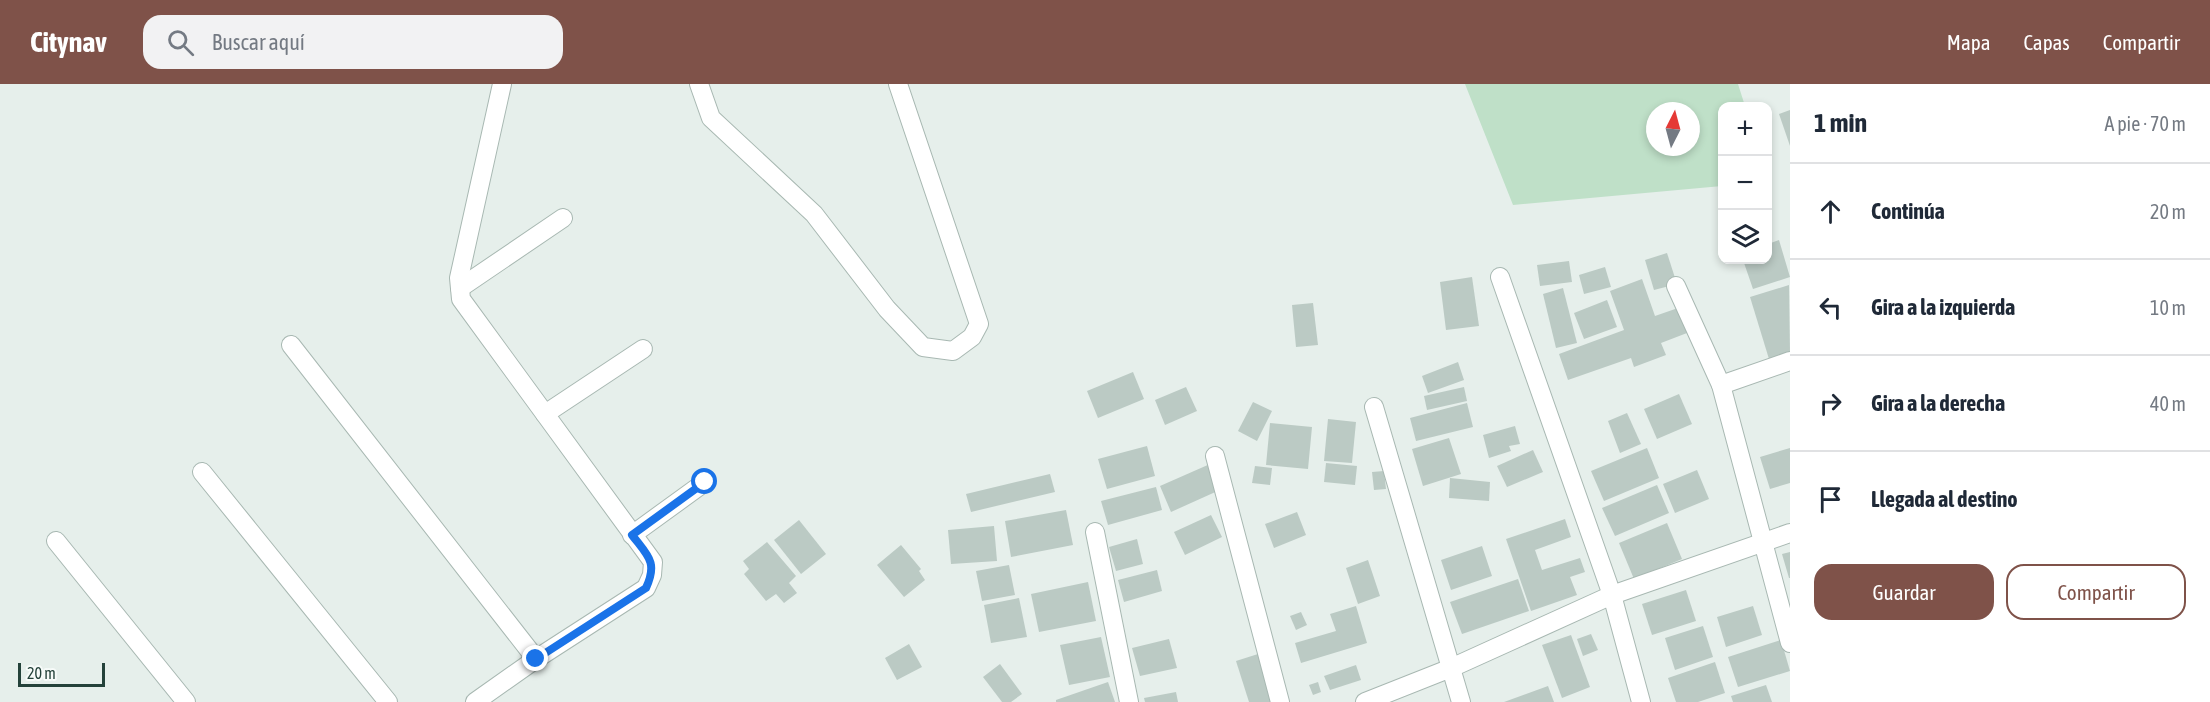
<!DOCTYPE html>
<html lang="es">
<head>
<meta charset="utf-8">
<style>
	:root { --surface:#fff; --page:#f2f2f3; --text:#1f2937; --muted:#747a83; --line:#e0e1e3; --accent:#7f5249 }
	body { margin:0; font-family:"Asap Condensed",sans-serif; background:var(--page); color:var(--text) }
	.controls { position:absolute; right:18px; top:18px; display:grid; overflow:hidden; border-radius:12px; box-shadow:0 3px 9px #0003 }
	.controls button { width:54px; height:54px; display:grid; place-items:center; padding:0; border:0; border-bottom:2px solid var(--line); background:var(--surface); color:var(--text); font:30px sans-serif }
	.compass { position:absolute; left:1646px; top:18px; width:54px; height:54px; border-radius:50%; background:var(--surface); box-shadow:0 3px 9px #0003; rotate:6deg }
	.scale { position:absolute; left:18px; bottom:15px; width:87px; box-sizing:border-box; padding-left:6px; border:3px solid #24423a; border-top:0; font-size:16px; line-height:21px; white-space:nowrap; color:#24423a; -webkit-text-stroke:4px #f7fbf9; paint-order:stroke }
	.stop { position:absolute; width:18px; height:18px; margin:-14px; border:4px solid #1a73e8; border-radius:50%; background:#fff }
	.stop.end { background:#1a73e8; border-color:#fff; box-shadow:0 2px 6px #0008 }
	.list { margin:0; padding:0; list-style:none }
	h2 { display:flex; justify-content:space-between; align-items:center; height:78px; margin:0; padding:0 24px; font-size:26px }
	h2 small { font-size:20px; font-weight:400; color:var(--muted) }
	.list li { display:grid; grid-template-columns:39px 1fr auto; gap:18px; align-items:center; box-sizing:border-box; height:96px; padding:0 24px; border-top:2px solid var(--line) }
	.list b { display:block; font-size:22px; white-space:nowrap }
	.list em { font-size:20px; font-style:normal; color:var(--muted) }
	.actions { display:flex; gap:12px; padding:18px 24px }
	.actions a { flex:1; padding:14px 0; border:2px solid var(--accent); border-radius:18px; text-align:center; font-size:21px; color:var(--accent) }
	.actions .main { background:var(--accent); color:#fff }
	.icon { flex:none; width:33px; height:33px; fill:none; stroke:currentColor; stroke-width:2; stroke-linecap:round; stroke-linejoin:round }
	.map { position:relative; flex:none; width:1790px; height:618px; overflow:hidden }
	header { display:flex; align-items:center; gap:36px; box-sizing:border-box; height:84px; padding:0 30px; background:var(--accent); color:#fff }
	header strong { font-size:28px }
	nav { display:flex; gap:33px; margin-inline-start:auto; font-size:21px }
	.search { width:420px; height:54px; background:var(--page); display:flex; align-items:center; gap:15px; box-sizing:border-box; padding:0 21px; border-radius:18px; color:var(--muted); font-size:22px }
	main { display:flex }
	aside { flex:1; background:var(--surface) }
	.map>svg:first-child { display:block }
</style>
</head>
<body>
<header>
<strong>Citynav</strong>
<div class="search"><svg class="icon" aria-label="search" viewBox="0 0 24 24"><circle cx="10" cy="10" r="6"/><path d="M15 15l6 6"/></svg>Buscar aquí</div>
<nav><a>Mapa</a><a>Capas</a><a>Compartir</a></nav>
</header>
<main>
<div class="map">
<svg width="1790" height="618" viewBox="0 0 1790 618">
	<rect width="100%" height="100%" fill="#e6efeb"/>
	<path fill="#bfe0c8" fill-rule="evenodd" d="M 1465,0 L 1738,0 L 1745,22 L 1722,22 L 1722,102 L 1513,121 ZM 1655,27 L 1691,27 L 1691,63 L 1655,63 Z"/>
	<g fill="#bbcac4">
		<path d="M 1790,26 L 1790,62 L 1779,30 Z"/>
		<path d="M 1779,156 L 1790,193 L 1753,205 L 1743,176 L 1768,176 L 1768,160 Z"/>
		<path d="M 1667,169 L 1677,200 L 1654,206 L 1645,176 Z"/>
		<path d="M 1569,177 L 1572,198 L 1540,202 L 1537,181 Z"/>
		<path d="M 1605,183 L 1611,203 L 1584,210 L 1579,191 Z"/>
		<path d="M 1472,193 L 1479,242 L 1446,246 L 1440,198 Z"/>
		<path d="M 1642,195 L 1655,232 L 1678,224 L 1687,249 L 1661,259 L 1666,271 L 1634,283 L 1631,274 L 1568,296 L 1559,270 L 1624,246 L 1610,207 Z"/>
		<path d="M 1789,201 L 1790,269 L 1769,275 L 1750,213 Z"/>
		<path d="M 1563,204 L 1577,259 L 1556,264 L 1543,210 Z"/>
		<path d="M 1607,216 L 1617,243 L 1584,255 L 1574,229 Z"/>
		<path d="M 1313,219 L 1318,261 L 1296,263 L 1292,221 Z"/>
		<path d="M 1458,278 L 1464,296 L 1428,309 L 1422,292 Z"/>
		<path d="M 1133,288 L 1144,315 L 1098,334 L 1087,307 Z"/>
		<path d="M 1186,303 L 1197,327 L 1165,341 L 1155,316 Z"/>
		<path d="M 1464,303 L 1467,317 L 1427,326 L 1424,312 Z"/>
		<path d="M 1679,310 L 1692,340 L 1657,355 L 1644,325 Z"/>
		<path d="M 1253,318 L 1272,327 L 1257,357 L 1238,347 Z"/>
		<path d="M 1467,319 L 1473,343 L 1416,357 L 1410,334 Z"/>
		<path d="M 1627,329 L 1641,360 L 1620,369 L 1608,337 Z"/>
		<path d="M 1328,335 L 1356,338 L 1352,379 L 1324,377 Z"/>
		<path d="M 1270,339 L 1312,343 L 1308,385 L 1266,381 Z"/>
		<path d="M 1515,342 L 1520,360 L 1509,362 L 1511,367 L 1489,374 L 1483,351 Z"/>
		<path d="M 1449,354 L 1461,390 L 1423,402 L 1412,365 Z"/>
		<path d="M 1147,362 L 1155,392 L 1107,405 L 1098,375 Z"/>
		<path d="M 1647,364 L 1659,394 L 1604,417 L 1591,387 Z"/>
		<path d="M 1790,364 L 1790,399 L 1770,405 L 1760,373 Z"/>
		<path d="M 1533,366 L 1543,388 L 1507,403 L 1497,382 Z"/>
		<path d="M 1326,379 L 1357,382 L 1355,401 L 1324,398 Z"/>
		<path d="M 1210,380 L 1222,405 L 1171,428 L 1160,402 Z"/>
		<path d="M 1255,382 L 1272,384 L 1270,401 L 1252,399 Z"/>
		<path d="M 1697,386 L 1709,415 L 1675,429 L 1663,400 Z"/>
		<path d="M 1384,387 L 1386,405 L 1374,406 L 1372,388 Z"/>
		<path d="M 1050,390 L 1055,408 L 971,428 L 966,410 Z"/>
		<path d="M 1450,394 L 1490,398 L 1489,417 L 1449,414 Z"/>
		<path d="M 1657,401 L 1669,429 L 1615,452 L 1602,424 Z"/>
		<path d="M 1156,403 L 1162,426 L 1108,441 L 1101,417 Z"/>
		<path d="M 1066,426 L 1073,461 L 1011,473 L 1005,437 Z"/>
		<path d="M 1297,428 L 1306,451 L 1274,464 L 1265,440 Z"/>
		<path d="M 1211,431 L 1222,453 L 1185,471 L 1174,448 Z"/>
		<path d="M 1565,435 L 1571,453 L 1535,466 L 1542,486 L 1580,474 L 1585,488 L 1570,493 L 1577,511 L 1531,527 L 1506,455 Z"/>
		<path d="M 799,436 L 826,470 L 801,490 L 774,456 Z"/>
		<path d="M 1667,439 L 1682,475 L 1634,495 L 1619,459 Z"/>
		<path d="M 994,442 L 997,477 L 951,480 L 948,446 Z"/>
		<path d="M 1137,455 L 1143,480 L 1116,487 L 1109,463 Z"/>
		<path d="M 767,458 L 796,492 L 789,499 L 797,509 L 784,519 L 776,510 L 766,517 L 744,490 L 749,485 L 743,477 Z"/>
		<path d="M 901,461 L 921,485 L 919,487 L 925,496 L 904,513 L 877,481 Z"/>
		<path d="M 1482,462 L 1492,492 L 1451,506 L 1441,476 Z"/>
		<path d="M 1790,468 L 1790,494 L 1789,494 L 1782,470 Z"/>
		<path d="M 1368,476 L 1380,512 L 1358,520 L 1346,484 Z"/>
		<path d="M 1009,481 L 1015,511 L 982,517 L 976,487 Z"/>
		<path d="M 1157,486 L 1162,507 L 1124,518 L 1118,496 Z"/>
		<path d="M 1518,495 L 1529,527 L 1462,550 L 1450,518 Z"/>
		<path d="M 1088,498 L 1096,537 L 1039,548 L 1031,510 Z"/>
		<path d="M 1686,506 L 1696,537 L 1652,551 L 1642,520 Z"/>
		<path d="M 1019,514 L 1027,553 L 991,559 L 984,521 Z"/>
		<path d="M 1356,522 L 1367,559 L 1301,579 L 1295,559 L 1336,547 L 1330,530 Z"/>
		<path d="M 1753,522 L 1762,551 L 1726,563 L 1717,533 Z"/>
		<path d="M 1301,528 L 1307,541 L 1296,546 L 1290,532 Z"/>
		<path d="M 1703,542 L 1713,573 L 1675,586 L 1665,554 Z"/>
		<path d="M 1591,550 L 1598,566 L 1583,572 L 1577,555 Z"/>
		<path d="M 1571,551 L 1590,603 L 1562,614 L 1542,561 Z"/>
		<path d="M 1101,553 L 1110,593 L 1069,601 L 1060,561 Z"/>
		<path d="M 1169,555 L 1177,584 L 1140,592 L 1132,564 Z"/>
		<path d="M 1781,556 L 1790,587 L 1738,603 L 1728,573 Z"/>
		<path d="M 909,560 L 922,583 L 897,596 L 885,574 Z"/>
		<path d="M 1258,570 L 1274,618 L 1249,618 L 1236,577 Z"/>
		<path d="M 1715,578 L 1725,609 L 1698,618 L 1676,618 L 1668,594 Z"/>
		<path d="M 1000,580 L 1022,610 L 1011,618 L 1002,618 L 983,593 Z"/>
		<path d="M 1356,581 L 1361,596 L 1330,606 L 1324,592 Z"/>
		<path d="M 1108,598 L 1115,618 L 1056,618 L 1056,616 Z"/>
		<path d="M 1318,598 L 1321,608 L 1313,611 L 1309,601 Z"/>
		<path d="M 1766,601 L 1772,618 L 1733,618 L 1731,612 Z"/>
		<path d="M 1548,602 L 1554,618 L 1504,618 Z"/>
		<path d="M 1176,608 L 1178,618 L 1145,618 L 1144,614 Z"/>
	</g>
	<g fill="none" stroke-linecap="round" stroke-linejoin="round">
		<g stroke="#a8b8b2" stroke-width="20">
			<g id="minor">
				<path d="M 699,0 L 711,34 L 814,130 L 887,225 L 923,263 L 953,267 L 972,253 L 979,240 L 898,0"/>
				<path d="M 1500,193 L 1612,511 L 1641,618"/>
				<path d="M 1676,202 L 1721,301 L 1790,559"/>
				<path d="M 460,204 L 563,134"/>
				<path d="M 291,261 L 536,575"/>
				<path d="M 1721,301 L 1790,277"/>
				<path d="M 1374,323 L 1461,618"/>
				<path d="M 545,330 L 643,265"/>
				<path d="M 1215,372 L 1280,618"/>
				<path d="M 202,388 L 388,618"/>
				<path d="M 1095,448 L 1129,618"/>
				<path d="M 632,451 L 705,398"/>
				<path d="M 56,457 L 186,618"/>
				<path d="M 475,618 L 536,575 L 646,504 L 652,491 L 653,478 L 461,215 L 459,194 L 502,0"/>
				<path d="M 1365,618 L 1451,584 L 1612,511 L 1790,449"/>
			</g>
		</g>
		<use href="#minor" stroke="#fff" stroke-width="18"/>
	</g>
	<g fill="none" stroke-linecap="round" stroke-linejoin="round">
		<path stroke="#1a73e8" stroke-width="8" d="M 536,575 L 646,504 C 658,478 648,472 632,451 L 705,398"/>
	</g>
</svg>
<div class="controls">
<button>+</button>
<button>−</button>
<button><svg class="icon" aria-label="layers" viewBox="0 0 24 24"><path d="M12 4l9 5-9 5-9-5zM3 14l9 5 9-5"/></svg></button>
</div>
<svg class="compass" viewBox="-18 -18 36 36"><path d="M0-13l5 13h-10z" fill="#e53935"/><path d="M0 13l5-13h-10z" fill="#747a83"/></svg>
<div class="scale">20 m</div>
<div class="stop" style="left:705px;top:398px"></div>
<div class="stop end" style="left:536px;top:575px"></div>
</div>
<aside>
<h2>1 min<small>A pie · 70 m</small></h2>
<ul class="list">
<li><svg class="icon" aria-label="ahead" viewBox="0 0 24 24"><path d="M12 20V5M6 11l6-6 6 6"/></svg><div><b>Continúa</b></div><em>20 m</em></li>
<li><svg class="icon" aria-label="left" viewBox="0 0 24 24"><path d="M17 20v-9H6M10 6l-5 5 5 5"/></svg><div><b>Gira a la izquierda</b></div><em>10 m</em></li>
<li><svg class="icon" aria-label="right" viewBox="0 0 24 24"><path d="M7 20v-9h11M14 6l5 5-5 5"/></svg><div><b>Gira a la derecha</b></div><em>40 m</em></li>
<li><svg class="icon" aria-label="arrive" viewBox="0 0 24 24"><path d="M6 21V4h12l-3 4 3 4H6"/></svg><div><b>Llegada al destino</b></div></li>
</ul>
<div class="actions"><a class="main">Guardar</a><a>Compartir</a></div>
</aside>
</main>
</body>
</html>
